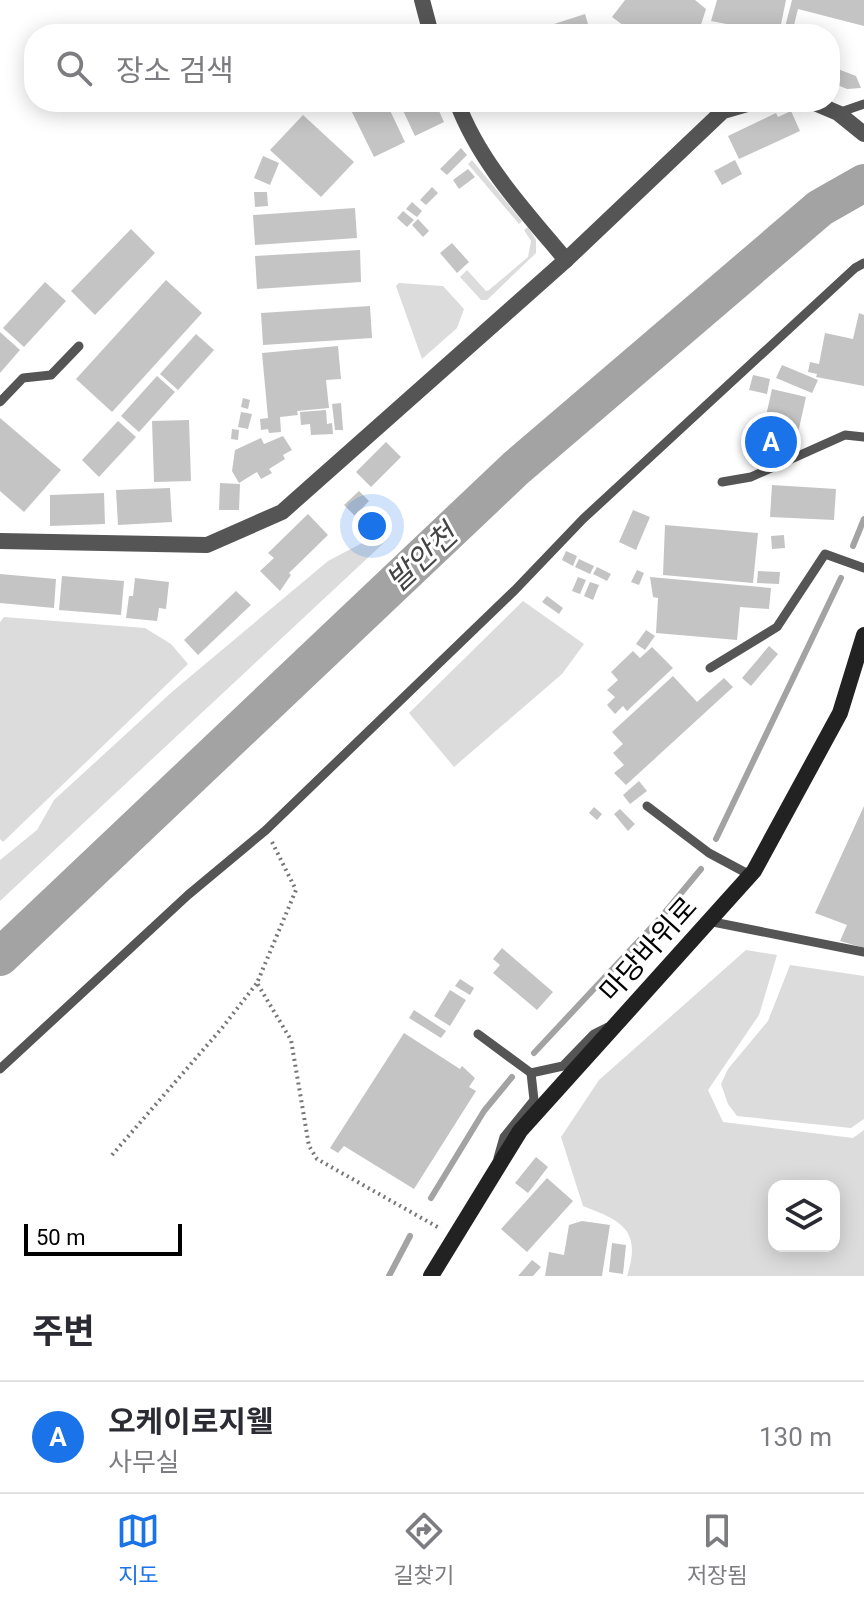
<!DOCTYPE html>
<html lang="ko">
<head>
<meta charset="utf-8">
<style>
	:root { --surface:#fff; --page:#f7f7f7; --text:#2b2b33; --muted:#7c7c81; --line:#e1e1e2; --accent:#1a73e8 }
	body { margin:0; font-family:Roboto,"Noto Sans KR",sans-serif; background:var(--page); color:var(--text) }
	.controls { position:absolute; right:24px; bottom:24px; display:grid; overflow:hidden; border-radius:16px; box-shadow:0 4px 20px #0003 }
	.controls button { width:72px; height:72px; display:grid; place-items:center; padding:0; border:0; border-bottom:2px solid var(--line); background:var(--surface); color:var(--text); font:40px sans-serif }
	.scale { position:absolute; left:24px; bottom:20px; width:158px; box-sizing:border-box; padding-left:8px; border:4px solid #000; border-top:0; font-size:22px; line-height:28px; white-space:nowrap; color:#000; -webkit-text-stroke:6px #fff; paint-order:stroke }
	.you { position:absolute; left:372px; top:526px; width:28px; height:28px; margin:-20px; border:6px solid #fff; border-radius:50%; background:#1a73e8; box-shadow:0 0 0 12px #1a73e833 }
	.badge { display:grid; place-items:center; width:52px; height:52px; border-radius:50%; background:var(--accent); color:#fff; font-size:26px; font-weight:700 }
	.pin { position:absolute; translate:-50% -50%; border:4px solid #fff; box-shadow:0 2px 8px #0006 }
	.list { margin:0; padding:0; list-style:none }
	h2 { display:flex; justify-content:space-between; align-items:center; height:104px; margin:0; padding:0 32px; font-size:34px }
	h2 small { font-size:26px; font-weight:400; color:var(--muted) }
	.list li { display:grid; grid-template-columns:52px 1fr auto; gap:24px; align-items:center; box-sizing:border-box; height:112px; padding:0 32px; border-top:2px solid var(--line) }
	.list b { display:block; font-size:30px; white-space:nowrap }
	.list p { margin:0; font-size:26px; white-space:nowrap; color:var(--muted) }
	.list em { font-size:26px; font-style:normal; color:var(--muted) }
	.icon { flex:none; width:44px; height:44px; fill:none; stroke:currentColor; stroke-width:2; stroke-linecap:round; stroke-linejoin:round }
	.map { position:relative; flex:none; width:864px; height:1276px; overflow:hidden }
	.search { position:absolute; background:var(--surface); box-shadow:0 4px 20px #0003; left:24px; right:24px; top:24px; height:88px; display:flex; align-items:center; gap:20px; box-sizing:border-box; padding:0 28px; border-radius:32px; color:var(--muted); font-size:30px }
	.sheet { height:216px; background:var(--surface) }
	nav { display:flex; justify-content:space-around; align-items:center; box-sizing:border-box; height:112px; border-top:2px solid var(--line); background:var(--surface); font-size:22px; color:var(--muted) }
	nav a { display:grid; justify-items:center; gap:4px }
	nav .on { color:var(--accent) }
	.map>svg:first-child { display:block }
</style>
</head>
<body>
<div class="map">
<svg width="864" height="1276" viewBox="0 0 864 1276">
	<rect width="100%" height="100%" fill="#fff"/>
	<g fill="#dcdcdc" fill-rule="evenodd">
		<path d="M 472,160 L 522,221 L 519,224 L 468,164 Z"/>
		<path d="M 528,227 L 536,240 L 536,253 L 487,300 L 481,300 L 460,277 L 467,270 L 486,291 L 489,290 L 528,257 L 531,241 L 524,230 Z"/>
		<path d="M 399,283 L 443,286 L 464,309 L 457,328 L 422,359 L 396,286 Z"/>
		<path d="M 383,532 L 388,539 L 0,901 L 0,860 L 37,830 L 54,800 L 173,691 L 328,561 Z"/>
		<path d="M 523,601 L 584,644 L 562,674 L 454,767 L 409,713 Z"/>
		<path d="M 4,617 L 145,628 L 171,644 L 188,664 L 3,842 L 0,839 L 0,622 Z"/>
		<path d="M 746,950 L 777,955 L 759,1015 L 708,1090 L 723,1122 L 853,1138 L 864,1130 L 864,1276 L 627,1276 C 642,1230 622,1221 583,1206 L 561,1137 L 599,1080 ZM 774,1186 L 834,1186 L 834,1246 L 774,1246 Z"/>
		<path d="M 790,965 L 864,976 L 864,1119 L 851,1128 L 737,1116 L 728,1104 L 721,1084 L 728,1069 L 768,1021 Z"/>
	</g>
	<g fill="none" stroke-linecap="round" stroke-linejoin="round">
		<g stroke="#a3a3a3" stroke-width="6">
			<path d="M 853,546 L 864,519"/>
			<path d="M 716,839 L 841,578"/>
			<path d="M 534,1053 L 662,916 L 701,869"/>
			<path d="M 431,1198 L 484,1111 L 512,1077"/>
			<path d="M 389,1276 L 410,1236"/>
		</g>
		<path stroke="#a3a3a3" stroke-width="38" d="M 0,957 L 516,468 L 820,208 L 864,183"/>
	</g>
	<g fill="#c4c4c4">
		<path d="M 625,0 L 695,0 L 706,9 L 698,34 L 635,34 L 612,17 Z"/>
		<path d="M 717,0 L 786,0 L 779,34 L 711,21 Z"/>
		<path d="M 792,0 L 864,0 L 864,26 L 798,9 L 792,33 L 784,31 Z"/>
		<path d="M 585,14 L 591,34 L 554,34 L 551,25 Z"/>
		<path d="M 399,26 L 403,34 L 383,34 Z"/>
		<path d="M 717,26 L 744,33 L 744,34 L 715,34 Z"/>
		<path d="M 830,66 L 856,76 L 861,88 L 847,89 L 830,82 Z"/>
		<path d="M 335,102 L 386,102 L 405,142 L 374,157 L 347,102 L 337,107 Z"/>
		<path d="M 399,102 L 435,102 L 444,122 L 415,136 Z"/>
		<path d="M 791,111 L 800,131 L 739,159 L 728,136 L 776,113 L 778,117 Z"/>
		<path d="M 303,115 L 354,162 L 321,197 L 270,150 Z"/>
		<path d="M 461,148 L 467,155 L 447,175 L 440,169 Z"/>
		<path d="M 263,156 L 279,163 L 270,185 L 254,178 Z"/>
		<path d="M 735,160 L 742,174 L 722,185 L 714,171 Z"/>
		<path d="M 468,169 L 475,177 L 459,189 L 453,180 Z"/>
		<path d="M 432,187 L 438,193 L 426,205 L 420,200 Z"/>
		<path d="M 254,192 L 267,192 L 268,206 L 255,207 Z"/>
		<path d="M 412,202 L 422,211 L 417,217 L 406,209 Z"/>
		<path d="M 355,208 L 357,238 L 255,245 L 253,215 Z"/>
		<path d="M 403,211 L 414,220 L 407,227 L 397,218 Z"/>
		<path d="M 418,219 L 429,231 L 423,237 L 412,225 Z"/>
		<path d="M 131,229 L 155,253 L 95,315 L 71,291 Z"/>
		<path d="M 452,243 L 469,262 L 457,273 L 440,253 Z"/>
		<path d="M 360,250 L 361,282 L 257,289 L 255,256 Z"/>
		<path d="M 166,280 L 202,313 L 112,412 L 76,379 Z"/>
		<path d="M 45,282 L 66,301 L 24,347 L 3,328 Z"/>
		<path d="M 370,306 L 372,338 L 263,345 L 261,313 Z"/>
		<path d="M 859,313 L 864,315 L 864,386 L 816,377 L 817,374 L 808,372 L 810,362 L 819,364 L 825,333 L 853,339 Z"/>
		<path d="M 0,332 L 20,350 L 0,373 Z"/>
		<path d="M 196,334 L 214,350 L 178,390 L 160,374 Z"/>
		<path d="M 338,346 L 341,379 L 326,380 L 329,408 L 297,411 L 298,415 L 280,417 L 281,432 L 269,433 L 268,429 L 261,430 L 260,419 L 268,418 L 262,353 Z"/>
		<path d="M 782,365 L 818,380 L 812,393 L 776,378 Z"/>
		<path d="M 753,375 L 770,379 L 767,394 L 749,390 Z"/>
		<path d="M 157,376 L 175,392 L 139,432 L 121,416 Z"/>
		<path d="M 772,389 L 806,397 L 794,451 L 772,446 L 769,459 L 745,453 L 753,422 L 764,425 Z"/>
		<path d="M 243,398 L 250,400 L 248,409 L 241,407 Z"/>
		<path d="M 341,403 L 343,430 L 335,430 L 332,404 Z"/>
		<path d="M 326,410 L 327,424 L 332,423 L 333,434 L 311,435 L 310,424 L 301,425 L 300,412 Z"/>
		<path d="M 241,412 L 252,414 L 248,429 L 238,427 Z"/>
		<path d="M 0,418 L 61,470 L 24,512 L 0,491 Z"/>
		<path d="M 189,420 L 191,481 L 154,482 L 152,421 Z"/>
		<path d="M 118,421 L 136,437 L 99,477 L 82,460 Z"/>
		<path d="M 232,429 L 239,430 L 238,440 L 231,439 Z"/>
		<path d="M 283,436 L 292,450 L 283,455 L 285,459 L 269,469 L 272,473 L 261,479 L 257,472 L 239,483 L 232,471 L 235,450 L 261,438 L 264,444 Z"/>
		<path d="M 386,442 L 401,457 L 371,487 L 356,472 Z"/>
		<path d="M 220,483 L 240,484 L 239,510 L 219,510 Z"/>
		<path d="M 772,485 L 836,489 L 834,520 L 770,517 Z"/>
		<path d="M 170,488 L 172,522 L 118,525 L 116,490 Z"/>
		<path d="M 359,491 L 369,501 L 355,516 L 344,505 Z"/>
		<path d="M 104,493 L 105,524 L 50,526 L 50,495 Z"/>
		<path d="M 633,510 L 650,517 L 636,550 L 619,542 Z"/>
		<path d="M 308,514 L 328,535 L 289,573 L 291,575 L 280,591 L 260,571 L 274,558 L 268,553 Z"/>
		<path d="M 665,525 L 758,533 L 753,583 L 663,575 Z"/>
		<path d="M 784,535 L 785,548 L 772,549 L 771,536 Z"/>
		<path d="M 566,551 L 577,556 L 573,566 L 562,560 Z"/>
		<path d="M 579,559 L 594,566 L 590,574 L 575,567 Z"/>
		<path d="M 597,567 L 611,574 L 607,581 L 593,574 Z"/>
		<path d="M 637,570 L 644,573 L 639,585 L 631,582 Z"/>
		<path d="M 758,571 L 780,572 L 779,584 L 757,583 Z"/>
		<path d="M 0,574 L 56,579 L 54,608 L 0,603 Z"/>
		<path d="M 62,576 L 124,581 L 121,615 L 59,610 Z"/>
		<path d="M 578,577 L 586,580 L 580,594 L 572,591 Z"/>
		<path d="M 650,577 L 771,588 L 769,609 L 740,607 L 737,640 L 656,633 L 658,598 L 653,597 Z"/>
		<path d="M 135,578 L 169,582 L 166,609 L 159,608 L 157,621 L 126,618 L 129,596 L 133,596 Z"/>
		<path d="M 590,582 L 599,585 L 593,600 L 584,596 Z"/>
		<path d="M 236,591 L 251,605 L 198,655 L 184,640 Z"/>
		<path d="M 547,596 L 563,608 L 559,614 L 542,602 Z"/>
		<path d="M 646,630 L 655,636 L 645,650 L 636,644 Z"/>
		<path d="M 769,646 L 778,654 L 751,686 L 742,678 Z"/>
		<path d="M 652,647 L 673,668 L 627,711 L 623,706 L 615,714 L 607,705 L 615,697 L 607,690 L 618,680 L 611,672 L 633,651 L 640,658 Z"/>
		<path d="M 673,676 L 697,702 L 724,678 L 733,687 L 626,785 L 614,773 L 624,765 L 613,753 L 623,744 L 612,732 Z"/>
		<path d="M 639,781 L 647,791 L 630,804 L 623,795 Z"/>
		<path d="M 864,806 L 864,948 L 840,941 L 847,925 L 815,913 Z"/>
		<path d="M 594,807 L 602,814 L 597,820 L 589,813 Z"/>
		<path d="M 620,809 L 635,824 L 628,831 L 614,814 Z"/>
		<path d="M 502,948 L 553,992 L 537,1010 L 493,973 L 500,965 L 493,959 Z"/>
		<path d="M 460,979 L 474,988 L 470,995 L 455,986 Z"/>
		<path d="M 450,990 L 466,1000 L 450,1026 L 434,1016 Z"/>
		<path d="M 414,1010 L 446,1031 L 441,1038 L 409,1018 Z"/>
		<path d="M 404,1033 L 460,1069 L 462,1066 L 475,1078 L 469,1087 L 476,1091 L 414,1189 L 344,1146 L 338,1153 L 330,1148 Z"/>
		<path d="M 536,1157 L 548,1167 L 528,1193 L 515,1183 Z"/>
		<path d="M 547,1178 L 573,1201 L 527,1252 L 501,1229 Z"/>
		<path d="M 582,1221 L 610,1225 L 602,1276 L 545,1276 L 549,1252 L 564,1255 L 569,1225 Z"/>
		<path d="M 612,1243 L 626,1245 L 623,1274 L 609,1272 Z"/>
		<path d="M 532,1260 L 541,1267 L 533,1276 L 518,1276 Z"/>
	</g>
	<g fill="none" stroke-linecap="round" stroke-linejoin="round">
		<g stroke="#777" stroke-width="4" stroke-dasharray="2 4" stroke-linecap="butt">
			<path d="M 272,842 L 296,890 L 257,983 L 291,1040 L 309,1146 L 317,1159 L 441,1229"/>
			<path d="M 112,1155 L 222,1028 L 257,983"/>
		</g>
		<g stroke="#555" stroke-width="9">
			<path d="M 838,113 L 864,104"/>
			<path d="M 0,402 L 23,378 L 51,375 L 79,346"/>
			<path d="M 722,482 L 751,477 L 845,435 L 864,437"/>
			<path d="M 710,668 L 777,627 L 825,554 L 864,568"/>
			<path d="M 647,806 L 709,853 L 750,875"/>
			<path d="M 708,921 L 864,952"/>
			<path d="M 478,1034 L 531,1073 L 563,1066 L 594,1034 L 608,1027"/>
			<path d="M 0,1069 L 188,895 L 266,830 L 515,590 L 583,519 L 855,268 L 864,263"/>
			<path d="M 498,1158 L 504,1137 L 534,1100 L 531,1073"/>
		</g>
		<g stroke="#555" stroke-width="16">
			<path d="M 422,0 L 431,34"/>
			<path d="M 457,102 C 479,162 526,212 566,260"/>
			<path d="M 812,102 L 838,113 L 864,134"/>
			<path d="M 0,541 L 207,545 L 282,512 L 566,260 L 723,111 L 754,102"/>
		</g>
		<path stroke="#222" stroke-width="16" d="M 431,1276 L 520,1131 L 754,871 L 840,713 L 864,635"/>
	</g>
	<g text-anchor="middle" stroke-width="6" stroke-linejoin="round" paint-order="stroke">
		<g font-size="28" fill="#000" stroke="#fff">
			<text transform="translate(648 949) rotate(-48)" y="10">마당바위로</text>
		</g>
		<g font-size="30" font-style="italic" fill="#444" stroke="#fff">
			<text transform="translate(422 558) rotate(-43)" y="10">발안천</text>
		</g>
	</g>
</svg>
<div class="controls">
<button><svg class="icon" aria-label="layers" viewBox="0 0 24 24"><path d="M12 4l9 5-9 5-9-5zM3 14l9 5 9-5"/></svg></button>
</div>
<div class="scale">50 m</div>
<div class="you"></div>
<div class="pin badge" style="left:771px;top:442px">A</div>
<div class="search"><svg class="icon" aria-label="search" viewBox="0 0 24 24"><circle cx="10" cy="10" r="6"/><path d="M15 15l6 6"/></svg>장소 검색</div>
</div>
<section class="sheet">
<h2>주변<small></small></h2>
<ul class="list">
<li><span class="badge">A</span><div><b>오케이로지웰</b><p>사무실</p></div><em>130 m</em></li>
</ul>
</section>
<nav>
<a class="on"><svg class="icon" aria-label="map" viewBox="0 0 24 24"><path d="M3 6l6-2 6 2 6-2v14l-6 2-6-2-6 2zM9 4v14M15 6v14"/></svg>지도</a>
<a><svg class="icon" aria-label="directions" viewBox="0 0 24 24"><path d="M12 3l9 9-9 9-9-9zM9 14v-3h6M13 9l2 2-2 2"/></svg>길찾기</a>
<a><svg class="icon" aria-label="saved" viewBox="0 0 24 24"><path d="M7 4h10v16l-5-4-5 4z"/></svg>저장됨</a>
</nav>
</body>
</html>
